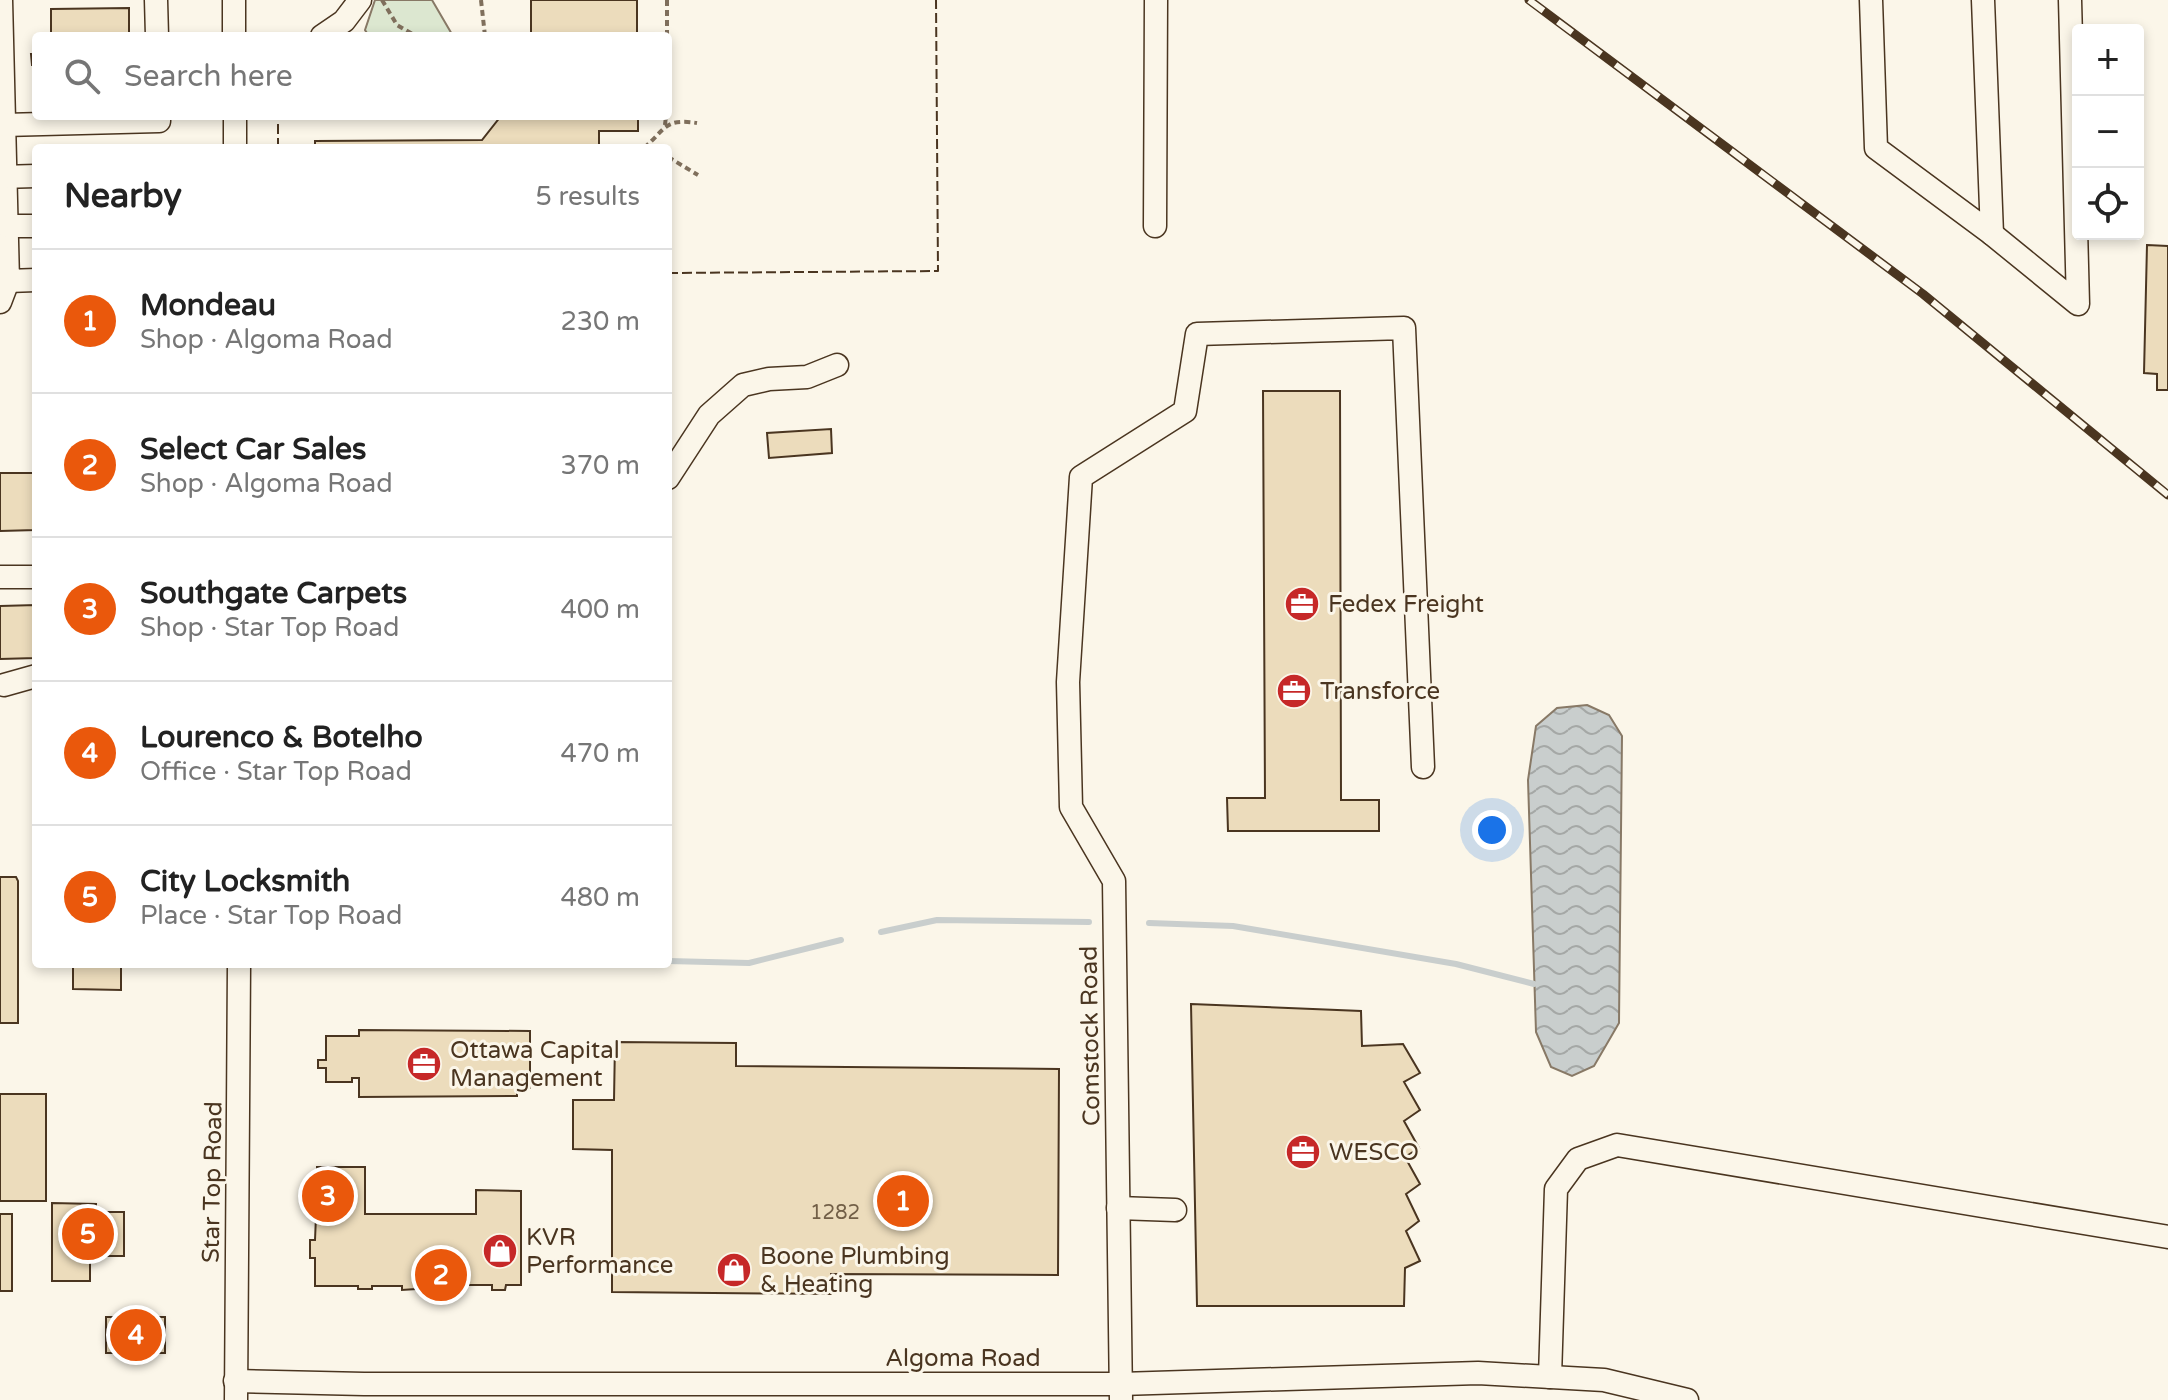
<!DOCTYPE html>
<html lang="en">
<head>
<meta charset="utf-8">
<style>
	:root { --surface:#fff; --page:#f2f2f2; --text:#222; --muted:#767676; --line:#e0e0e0; --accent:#ea580c }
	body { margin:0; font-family:"Varela Round",sans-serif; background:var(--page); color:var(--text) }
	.controls { position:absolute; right:24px; top:24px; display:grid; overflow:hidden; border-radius:8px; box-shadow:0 4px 12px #0003 }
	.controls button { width:72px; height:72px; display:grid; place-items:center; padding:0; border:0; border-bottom:2px solid var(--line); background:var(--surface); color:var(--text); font:40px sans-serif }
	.you { position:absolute; left:1492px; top:830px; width:28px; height:28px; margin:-20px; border:6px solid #fff; border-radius:50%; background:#1a73e8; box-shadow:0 0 0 12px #1a73e833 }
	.badge { display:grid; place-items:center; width:52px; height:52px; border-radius:50%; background:var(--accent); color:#fff; font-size:26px; font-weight:700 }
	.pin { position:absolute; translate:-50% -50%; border:4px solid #fff; box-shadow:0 2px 8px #0006 }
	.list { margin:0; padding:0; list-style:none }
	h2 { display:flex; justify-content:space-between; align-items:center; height:104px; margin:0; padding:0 32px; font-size:34px }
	h2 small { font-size:26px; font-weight:400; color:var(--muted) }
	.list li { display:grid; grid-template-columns:52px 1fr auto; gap:24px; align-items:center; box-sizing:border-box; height:144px; padding:0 32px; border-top:2px solid var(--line) }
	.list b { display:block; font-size:30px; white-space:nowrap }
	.list p { margin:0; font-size:26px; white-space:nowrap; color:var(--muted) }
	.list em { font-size:26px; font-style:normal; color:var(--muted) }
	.icon { flex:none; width:44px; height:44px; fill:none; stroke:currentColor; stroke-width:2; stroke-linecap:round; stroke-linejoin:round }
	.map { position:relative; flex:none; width:2168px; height:1400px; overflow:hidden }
	.search { position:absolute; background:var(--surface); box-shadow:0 4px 12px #0003; left:32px; top:32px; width:640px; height:88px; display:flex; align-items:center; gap:20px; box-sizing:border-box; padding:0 28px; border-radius:8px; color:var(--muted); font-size:30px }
	.panel { position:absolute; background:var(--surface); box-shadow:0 4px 12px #0003; left:32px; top:144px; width:640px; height:824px; border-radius:8px }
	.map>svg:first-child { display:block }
</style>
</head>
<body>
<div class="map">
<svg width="2168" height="1400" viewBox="0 0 2168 1400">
	<defs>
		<pattern id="water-waves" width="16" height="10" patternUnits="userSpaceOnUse" patternTransform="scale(2)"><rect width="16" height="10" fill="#c9cecd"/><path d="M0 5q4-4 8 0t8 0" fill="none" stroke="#a5a8a6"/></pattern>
	</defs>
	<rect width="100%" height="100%" fill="#fbf6e9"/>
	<path fill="#dce7d0" stroke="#887966" stroke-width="2" d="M 375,0 L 432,0 L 453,36 L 369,36 L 365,30 Z"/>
	<path fill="url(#water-waves)" stroke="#887966" stroke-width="2" d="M 1587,705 L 1609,715 L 1622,736 L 1619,1023 L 1594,1066 L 1572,1076 L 1551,1067 L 1536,1032 L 1528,780 L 1536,726 L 1557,708 Z"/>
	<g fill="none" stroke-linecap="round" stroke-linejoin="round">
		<g stroke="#c9cecd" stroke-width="6">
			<path d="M 1149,923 L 1233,926 L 1456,964 L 1534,984"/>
			<path d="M 881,932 L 937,920 L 1089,922"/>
			<path d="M 668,961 L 749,963 L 841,940"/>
		</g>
	</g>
	<g fill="#ecdcbc" stroke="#4a3520" stroke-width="2">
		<rect x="531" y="0" width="106" height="36"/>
		<path d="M 129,8 L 129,36 L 51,36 L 51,9 Z"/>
		<path d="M 31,54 L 36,54 L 36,102 L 35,65 L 32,65 Z"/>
		<path d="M 501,116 L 638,116 L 638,131 L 599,131 L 599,148 L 315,148 L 315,141 L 482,140 Z"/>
		<path d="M 2147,245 L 2168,246 L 2168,390 L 2157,390 L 2157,374 L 2144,373 Z"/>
		<path d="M 1263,391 L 1340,391 L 1341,800 L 1379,800 L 1379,831 L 1228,831 L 1227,798 L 1265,798 Z"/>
		<path d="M 831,429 L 832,453 L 769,458 L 767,433 Z"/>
		<path d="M 0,473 L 36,473 L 36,530 L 0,531 Z"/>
		<path d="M 36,605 L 36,658 L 0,659 L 0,606 Z"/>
		<path d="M 0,877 L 16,877 L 18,881 L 18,1023 L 0,1023 Z"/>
		<path d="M 73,964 L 121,964 L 121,990 L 73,989 Z"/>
		<path d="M 1191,1004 L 1361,1011 L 1362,1046 L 1403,1044 L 1420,1073 L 1404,1082 L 1420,1110 L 1404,1121 L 1419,1148 L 1405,1157 L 1420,1184 L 1406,1194 L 1419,1221 L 1406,1231 L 1420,1261 L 1405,1268 L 1404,1306 L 1197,1306 Z"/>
		<path d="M 359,1030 L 530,1031 L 530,1088 L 517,1088 L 517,1096 L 359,1097 L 359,1078 L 352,1078 L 352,1082 L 326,1082 L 326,1068 L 318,1068 L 318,1060 L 326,1060 L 326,1036 L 359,1036 Z"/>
		<path d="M 615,1042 L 736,1043 L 736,1066 L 1059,1069 L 1058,1275 L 831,1274 L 831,1294 L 612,1292 L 612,1150 L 573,1149 L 573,1100 L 614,1100 Z"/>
		<rect x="0" y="1094" width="46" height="107"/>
		<path d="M 317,1167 L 365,1167 L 365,1214 L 476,1214 L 476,1190 L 521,1191 L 521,1285 L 506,1285 L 505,1290 L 492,1290 L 492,1285 L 461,1285 L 461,1289 L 447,1289 L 447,1286 L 416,1286 L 416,1289 L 402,1290 L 402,1286 L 372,1286 L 372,1289 L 358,1289 L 358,1286 L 315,1286 L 315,1258 L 310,1258 L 310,1240 L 315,1240 L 316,1216 L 310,1216 L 311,1203 L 317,1203 Z"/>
		<path d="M 52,1203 L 96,1204 L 96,1212 L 124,1212 L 124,1256 L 90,1256 L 90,1281 L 52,1281 Z"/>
		<rect x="0" y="1214" width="12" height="77"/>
		<rect x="106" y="1317" width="59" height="36"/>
	</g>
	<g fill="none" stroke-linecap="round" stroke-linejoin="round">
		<g stroke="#4a3520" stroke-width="25">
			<g id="minor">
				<path d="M 1,0 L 8,281 L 36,280"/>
				<path d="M 156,0 L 157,36"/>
				<path d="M 234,0 L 234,36"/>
				<path d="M 1871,0 L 1876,148 L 1992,234 L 1983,0"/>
				<path d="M 322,36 L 344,21 L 360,0"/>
				<path d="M 235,116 L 235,148"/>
				<path d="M 4,125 L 159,121 L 159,116"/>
				<path d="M 0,177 L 36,176"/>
				<path d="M 7,226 L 36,226"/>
				<path d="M 1155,226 L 1156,0"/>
				<path d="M 1992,234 L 2078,304 L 2070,0"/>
				<path d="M 0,302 L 8,281"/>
				<path d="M 668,478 L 709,415 L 743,385 L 769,379 L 807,377 L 837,365"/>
				<path d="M 0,577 L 36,577"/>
				<path d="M 4,685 L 36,676"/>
				<path d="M 1118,1208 L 1175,1210"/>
				<path d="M 1550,1377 L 1556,1189 L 1578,1159 L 1617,1145 L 2168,1237"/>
				<path d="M 235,1381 L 364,1384 L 1121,1384 L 1478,1373 L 1604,1380 L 1687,1400"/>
				<path d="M 236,1400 L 239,964"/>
				<path d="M 1121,1400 L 1114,881 L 1071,807 L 1068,682 L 1081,477 L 1185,411 L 1197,334 L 1404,328 L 1423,767"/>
			</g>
		</g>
		<g stroke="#7f6f5c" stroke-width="4" stroke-dasharray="6 4" stroke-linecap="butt">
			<path d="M 382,0 L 397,25 L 416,36"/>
			<path d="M 481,0 L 485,36"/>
			<path d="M 667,36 L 667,0"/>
			<path d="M 497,116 L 498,117"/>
			<path d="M 665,125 L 666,116"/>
			<path d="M 644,148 C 666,129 664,118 697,123"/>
			<path d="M 668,157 L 698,175"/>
		</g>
		<use href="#minor" stroke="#fbf6e9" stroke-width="22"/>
		<g stroke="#4a3520" stroke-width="9">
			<path id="rail" d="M 1529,0 L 1923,294 L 2168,495"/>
		</g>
		<use href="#rail" stroke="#fbf6e9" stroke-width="6" stroke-dasharray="18" stroke-linecap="butt"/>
		<g stroke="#4a3520" stroke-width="2" stroke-dasharray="10 4" stroke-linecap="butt">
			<path d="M 278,148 L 278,116"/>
			<path d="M 668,273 L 938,271 L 936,0"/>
		</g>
	</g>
	<defs>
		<g id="office-disc" transform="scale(1.8)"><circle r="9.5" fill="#c62828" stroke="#fbf6e9"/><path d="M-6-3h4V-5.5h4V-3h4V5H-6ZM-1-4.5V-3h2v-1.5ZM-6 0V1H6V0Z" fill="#fff"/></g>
		<g id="shop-disc" transform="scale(1.8)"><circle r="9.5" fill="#c62828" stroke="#fbf6e9"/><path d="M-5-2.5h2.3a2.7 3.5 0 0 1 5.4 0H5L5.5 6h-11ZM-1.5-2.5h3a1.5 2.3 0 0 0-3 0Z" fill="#fff"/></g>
	</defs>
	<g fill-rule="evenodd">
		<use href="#office-disc" x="1302" y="604"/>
		<use href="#office-disc" x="1294" y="691"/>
		<use href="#office-disc" x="424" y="1064"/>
		<use href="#office-disc" x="1303" y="1152"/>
		<use href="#shop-disc" x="500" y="1251"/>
		<use href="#shop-disc" x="734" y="1270"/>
	</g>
	<g text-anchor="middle" stroke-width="6" stroke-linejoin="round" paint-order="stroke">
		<g font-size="20" fill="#725f47">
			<text x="835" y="1219">1282</text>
		</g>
		<g font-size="24" fill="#4a3520" stroke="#fbf6e9" text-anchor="start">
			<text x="1328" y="612">Fedex Freight</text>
			<text x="1320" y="699">Transforce</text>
			<text x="450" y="1058">Ottawa Capital<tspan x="450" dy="28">Management</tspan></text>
			<text x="1329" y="1160">WESCO</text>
			<text x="526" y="1245">KVR<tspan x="526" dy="28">Performance</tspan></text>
			<text x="760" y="1264">Boone Plumbing<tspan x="760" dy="28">&amp; Heating</tspan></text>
		</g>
		<g font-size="24" fill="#4a3520" stroke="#fbf6e9">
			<text transform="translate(1090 1036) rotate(-91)" y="8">Comstock Road</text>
			<text transform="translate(212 1182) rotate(-89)" y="8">Star Top Road</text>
			<text x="963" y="1366">Algoma Road</text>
		</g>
	</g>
</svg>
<div class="controls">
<button>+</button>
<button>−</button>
<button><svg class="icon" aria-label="locate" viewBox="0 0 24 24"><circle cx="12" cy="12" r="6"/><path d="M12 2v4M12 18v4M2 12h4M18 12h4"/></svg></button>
</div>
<div class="you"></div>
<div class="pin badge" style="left:903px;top:1201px">1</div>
<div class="pin badge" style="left:441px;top:1275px">2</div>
<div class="pin badge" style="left:328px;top:1196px">3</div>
<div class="pin badge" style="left:136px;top:1335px">4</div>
<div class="pin badge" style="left:88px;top:1234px">5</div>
<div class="search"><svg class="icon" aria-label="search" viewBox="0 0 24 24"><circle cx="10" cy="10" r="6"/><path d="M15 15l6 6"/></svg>Search here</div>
<section class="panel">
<h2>Nearby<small>5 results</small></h2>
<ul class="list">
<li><span class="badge">1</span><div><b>Mondeau</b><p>Shop · Algoma Road</p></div><em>230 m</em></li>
<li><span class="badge">2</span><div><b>Select Car Sales</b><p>Shop · Algoma Road</p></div><em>370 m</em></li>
<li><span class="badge">3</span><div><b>Southgate Carpets</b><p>Shop · Star Top Road</p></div><em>400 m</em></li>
<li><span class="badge">4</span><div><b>Lourenco &amp; Botelho</b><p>Office · Star Top Road</p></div><em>470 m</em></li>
<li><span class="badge">5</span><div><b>City Locksmith</b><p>Place · Star Top Road</p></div><em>480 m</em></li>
</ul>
</section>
</div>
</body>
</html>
